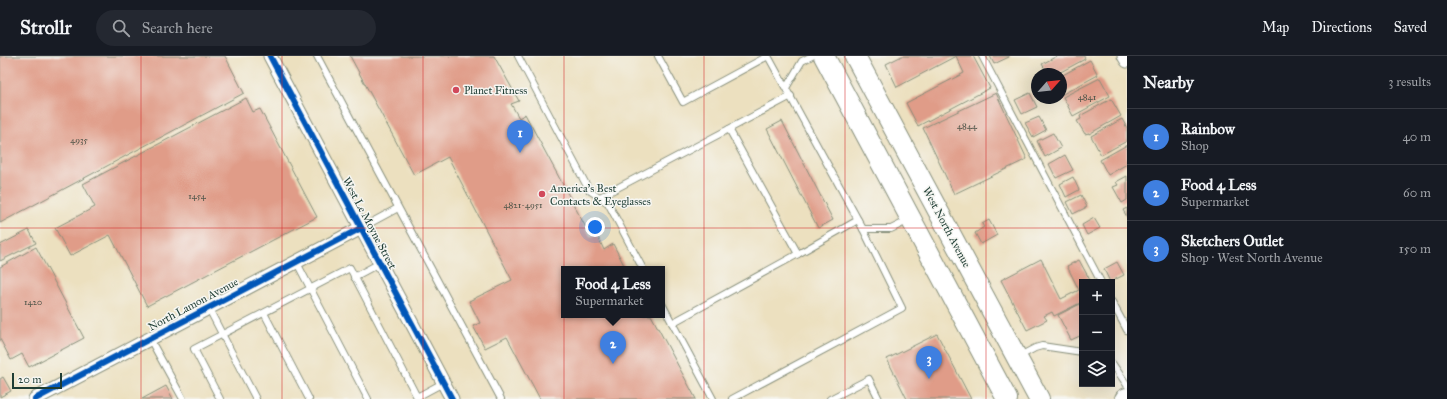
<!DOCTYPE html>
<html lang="en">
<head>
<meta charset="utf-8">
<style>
	:root { --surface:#171b24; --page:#242831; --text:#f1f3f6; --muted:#9ea1a6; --line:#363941; --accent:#d1495b }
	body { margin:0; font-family:"IM FELL Great Primer",serif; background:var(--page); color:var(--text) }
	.controls { position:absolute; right:12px; bottom:12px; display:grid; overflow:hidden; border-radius:0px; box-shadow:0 4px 16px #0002 }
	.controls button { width:36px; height:36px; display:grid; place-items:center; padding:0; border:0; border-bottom:1px solid var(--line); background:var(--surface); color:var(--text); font:20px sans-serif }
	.compass { position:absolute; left:1031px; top:12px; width:36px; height:36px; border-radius:50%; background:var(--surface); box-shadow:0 4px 16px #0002; rotate:63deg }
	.scale { position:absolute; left:12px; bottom:10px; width:50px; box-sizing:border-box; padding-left:4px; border:2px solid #1f3d34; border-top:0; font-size:11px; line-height:14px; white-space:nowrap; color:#1f3d34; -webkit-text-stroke:3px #f6f6f2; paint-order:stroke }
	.you { position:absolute; left:595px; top:171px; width:14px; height:14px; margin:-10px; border:3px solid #fff; border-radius:50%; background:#1a73e8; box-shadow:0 0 0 6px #1a73e833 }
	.badge { display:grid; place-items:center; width:26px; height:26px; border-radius:50%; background:var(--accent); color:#fff; font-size:13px; font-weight:700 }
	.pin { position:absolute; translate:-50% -33px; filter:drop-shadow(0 1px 2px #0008) }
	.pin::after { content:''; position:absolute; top:21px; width:14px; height:12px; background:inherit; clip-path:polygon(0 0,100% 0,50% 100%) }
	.popup { position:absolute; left:561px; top:210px; width:104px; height:52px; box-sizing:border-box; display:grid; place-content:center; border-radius:0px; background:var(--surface); filter:drop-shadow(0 1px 3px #0005); font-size:13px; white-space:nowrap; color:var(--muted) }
	.popup b { font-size:15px; color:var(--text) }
	.popup::after { content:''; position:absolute; left:50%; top:100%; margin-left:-8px; border:8px solid transparent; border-top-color:var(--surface) }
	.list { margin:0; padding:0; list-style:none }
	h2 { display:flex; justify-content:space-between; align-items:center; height:52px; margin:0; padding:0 16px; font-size:17px }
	h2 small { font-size:13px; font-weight:400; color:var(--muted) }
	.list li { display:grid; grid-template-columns:26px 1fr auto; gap:12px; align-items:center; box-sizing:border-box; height:56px; padding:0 16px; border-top:1px solid var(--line) }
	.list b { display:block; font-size:15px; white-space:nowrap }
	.list p { margin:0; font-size:13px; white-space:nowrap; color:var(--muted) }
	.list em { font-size:13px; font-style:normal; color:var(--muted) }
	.icon { flex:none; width:22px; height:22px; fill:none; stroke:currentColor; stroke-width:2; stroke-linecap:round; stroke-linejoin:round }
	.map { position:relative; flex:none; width:1127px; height:343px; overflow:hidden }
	header { display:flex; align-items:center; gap:24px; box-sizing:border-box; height:56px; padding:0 20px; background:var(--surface); border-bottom:1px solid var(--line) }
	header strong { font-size:19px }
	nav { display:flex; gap:22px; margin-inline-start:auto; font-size:14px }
	.search { width:280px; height:36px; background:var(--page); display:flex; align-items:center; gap:10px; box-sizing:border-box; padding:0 14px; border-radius:22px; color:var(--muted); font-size:15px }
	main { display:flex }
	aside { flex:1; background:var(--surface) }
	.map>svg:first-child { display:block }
</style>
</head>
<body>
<header>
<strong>Strollr</strong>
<div class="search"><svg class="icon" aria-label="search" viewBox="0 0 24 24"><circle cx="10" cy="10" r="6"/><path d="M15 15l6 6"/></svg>Search here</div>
<nav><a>Map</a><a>Directions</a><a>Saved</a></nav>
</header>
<main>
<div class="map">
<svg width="1127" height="343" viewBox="0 0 1127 343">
	<rect width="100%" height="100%" fill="#f6f6f2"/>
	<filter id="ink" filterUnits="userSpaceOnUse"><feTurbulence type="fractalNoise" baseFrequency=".025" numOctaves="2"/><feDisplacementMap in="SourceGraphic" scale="8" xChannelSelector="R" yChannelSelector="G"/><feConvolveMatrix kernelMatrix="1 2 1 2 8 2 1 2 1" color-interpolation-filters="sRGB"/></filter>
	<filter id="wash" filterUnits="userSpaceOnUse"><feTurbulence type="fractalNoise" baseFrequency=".012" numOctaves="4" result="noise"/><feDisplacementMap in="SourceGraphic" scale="16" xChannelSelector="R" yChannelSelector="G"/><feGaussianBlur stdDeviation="0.9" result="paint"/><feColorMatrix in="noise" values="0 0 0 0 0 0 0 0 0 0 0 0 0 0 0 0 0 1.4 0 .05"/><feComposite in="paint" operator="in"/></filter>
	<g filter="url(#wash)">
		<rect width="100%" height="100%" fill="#ece0bf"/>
		<g id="blocks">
			<g fill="#e09c88">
				<path d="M 0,0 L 225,0 L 244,37 L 0,167 L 0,133 L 1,132 L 0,130 Z"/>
				<path d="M 350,0 L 494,0 L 519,45 L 511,48 L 519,62 L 525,58 L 591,181 L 597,179 L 604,194 L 613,188 L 626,213 L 564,213 L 564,259 L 651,259 L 696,343 L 540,343 L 507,281 L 485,292 L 473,270 L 480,267 L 469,245 L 512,224 L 448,101 L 414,119 Z"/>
				<path d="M 902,0 L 973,0 L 990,32 L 918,70 L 906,47 L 964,17 L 956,0 L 897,31 L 886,8 Z"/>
				<path d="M 990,0 L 1009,0 L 1009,1 L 994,8 Z"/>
				<path d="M 1057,0 L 1084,0 L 1085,3 L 1057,18 L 1048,18 L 1042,8 Z"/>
				<path d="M 1090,4 L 1098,19 L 1061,39 L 1061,20 Z"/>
				<path d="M 1100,22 L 1110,40 L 1073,60 L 1063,41 Z"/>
				<path d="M 996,37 L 1027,103 L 954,138 L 923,72 Z"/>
				<path d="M 1030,37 L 1037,51 L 1022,58 L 1015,44 Z"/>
				<path d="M 246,42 L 253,56 L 260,53 L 317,161 L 147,250 L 110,179 L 70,200 L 55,172 L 95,151 L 83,128 Z"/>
				<path d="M 1111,43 L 1121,60 L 1089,78 L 1089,77 L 1085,78 L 1077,65 L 1081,63 L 1080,60 Z"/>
				<path d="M 1039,61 L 1046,74 L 1033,81 L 1025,67 Z"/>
				<path d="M 1122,63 L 1127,72 L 1127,85 L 1101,99 L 1091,80 Z"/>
				<path d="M 782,65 L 833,164 L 818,172 L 767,73 Z"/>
				<path d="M 1053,77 L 1061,92 L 1045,101 L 1037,85 Z"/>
				<path d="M 1127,89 L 1127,108 L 1108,119 L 1100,104 Z"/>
				<path d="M 1065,99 L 1073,114 L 1056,122 L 1049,108 Z"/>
				<path d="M 1127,120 L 1127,144 L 1122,147 L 1113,131 L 1118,129 L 1116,126 Z"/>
				<path d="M 1073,121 L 1079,134 L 1066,141 L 1060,128 Z"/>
				<path d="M 1081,139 L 1087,151 L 1073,158 L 1067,146 Z"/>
				<path d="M 1127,152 L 1127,161 L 1123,154 Z"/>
				<path d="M 1094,162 L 1100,172 L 1087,179 L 1082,169 Z"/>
				<path d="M 989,164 L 997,179 L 981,188 L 975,177 L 984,171 L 982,168 Z"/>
				<path d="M 29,174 L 36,187 L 0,205 L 0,189 Z"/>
				<path d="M 36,191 L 84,282 L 29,311 L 22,298 L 11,304 L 0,283 L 0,211 Z"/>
				<path d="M 1041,203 L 1061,243 L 1079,234 L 1067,210 L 1079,204 L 1091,226 L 1082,226 L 1082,246 L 1054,260 L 1052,256 L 1044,260 L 1047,264 L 1027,274 L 1001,224 Z"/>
				<path d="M 1117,206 L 1124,219 L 1110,226 L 1104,213 Z"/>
				<path d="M 1082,247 L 1082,279 L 1071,284 L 1058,259 Z"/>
				<path d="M 937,278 L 971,343 L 907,343 L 887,303 Z"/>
				<path d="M 3,321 L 11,335 L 0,341 L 0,323 Z"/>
				<path d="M 166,330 L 173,343 L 142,343 Z"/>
			</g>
		</g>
	</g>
	<g filter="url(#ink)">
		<use href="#blocks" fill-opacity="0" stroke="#868e7a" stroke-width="1"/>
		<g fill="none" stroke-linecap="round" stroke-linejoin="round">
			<g stroke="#868e7a" stroke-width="8">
				<g id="lane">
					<path d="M 317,0 L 501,343"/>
					<path d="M 518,0 L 589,134 L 608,147 L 643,213"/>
					<path d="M 658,0 L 683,46 L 768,0 L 863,173 L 902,252 L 732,343"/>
					<path d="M 982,0 L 1101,226"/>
					<path d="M 786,32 L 802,5 L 812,0"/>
					<path d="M 791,40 L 729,73 L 798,198 L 858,164"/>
					<path d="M 600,141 L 729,73"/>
					<path d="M 361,172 L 398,152"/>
					<path d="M 863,173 L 891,173 L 909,164"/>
					<path d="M 296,205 L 368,343"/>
					<path d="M 354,221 L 380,207"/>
					<path d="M 1112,246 L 1127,274"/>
					<path d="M 662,248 L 713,343"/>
					<path d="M 208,251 L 256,343"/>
					<path d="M 264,257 L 309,343"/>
					<path d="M 672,267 L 798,198"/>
					<path d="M 150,283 L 183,343"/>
					<path d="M 1018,301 L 1035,292 L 1042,290 L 1082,296"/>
					<path d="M 1112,307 L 1127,329"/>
					<path d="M 220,343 L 194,293 L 350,212 L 417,341 L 443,327"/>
					<path d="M 830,343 L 869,323 L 879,343"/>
				</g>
			</g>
			<g stroke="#868e7a" stroke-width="15">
				<g id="street">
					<path d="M 270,0 L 452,343"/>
					<path d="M 1124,0 L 1127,5"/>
					<path d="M 35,343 L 361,172"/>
				</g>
			</g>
			<g stroke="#868e7a" stroke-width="22">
				<g id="primary">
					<path d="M 824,0 L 1007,343"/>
					<path d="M 855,0 L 1039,343"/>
					<path d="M 1125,343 L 1127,342"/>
				</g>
			</g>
			<use href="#lane" stroke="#fff" stroke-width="6"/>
			<use href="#street" stroke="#fff" stroke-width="13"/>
			<use href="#primary" stroke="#fff" stroke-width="20"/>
			<g stroke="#f6f6f2" stroke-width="8">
				<g id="cycleway">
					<path d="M 270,0 L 452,343"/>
					<path d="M 35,343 L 361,172"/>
				</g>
			</g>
			<use href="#cycleway" stroke="#0057b8" stroke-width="6"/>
		</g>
	</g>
	<path fill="none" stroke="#d62828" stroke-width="1" stroke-opacity="0.55" d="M 141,0 L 141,343M 282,0 L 282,343M 423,0 L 423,343M 564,0 L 564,343M 704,0 L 704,343M 845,0 L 845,343M 986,0 L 986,343M 0,172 L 1127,172"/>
	<g fill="#d1495b" stroke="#f6f6f2" stroke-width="1.5">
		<circle cx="456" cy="34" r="4"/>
		<circle cx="542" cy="138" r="4"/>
	</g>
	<g text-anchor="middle" stroke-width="3" stroke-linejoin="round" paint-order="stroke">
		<g font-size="9" fill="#4f5549">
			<text x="1087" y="44">4841</text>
			<text x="967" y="73">4844</text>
			<text x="79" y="87">4935</text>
			<text x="197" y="143">1454</text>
			<text x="523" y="152">4821-4951</text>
			<text x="33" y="249">1420</text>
		</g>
		<g font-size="11" fill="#1f3d34" stroke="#f6f6f2" text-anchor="start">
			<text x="464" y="38">Planet Fitness</text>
			<text x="550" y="136">America's Best<tspan x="550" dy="13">Contacts &amp; Eyeglasses</tspan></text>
		</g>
		<g font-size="11" fill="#1f3d34" stroke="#f6f6f2">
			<text transform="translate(370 167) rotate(62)" y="4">West Le Moyne Street</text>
			<text transform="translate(947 171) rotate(62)" y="4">West North Avenue</text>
			<text transform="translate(193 248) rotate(-28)" y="4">North Lamon Avenue</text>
		</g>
	</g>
</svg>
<div class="controls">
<button>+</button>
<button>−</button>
<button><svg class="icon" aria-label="layers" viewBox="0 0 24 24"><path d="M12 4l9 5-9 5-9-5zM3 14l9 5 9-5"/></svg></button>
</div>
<svg class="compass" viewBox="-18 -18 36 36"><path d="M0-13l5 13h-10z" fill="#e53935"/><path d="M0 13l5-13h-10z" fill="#9ea1a6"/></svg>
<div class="scale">20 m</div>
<div class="you"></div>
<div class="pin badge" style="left:520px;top:97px;background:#3f7fe0">1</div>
<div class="pin badge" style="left:613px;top:308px;background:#3f7fe0">2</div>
<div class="popup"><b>Food 4 Less</b>Supermarket</div>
<div class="pin badge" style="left:929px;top:323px;background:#3f7fe0">3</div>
</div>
<aside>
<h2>Nearby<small>3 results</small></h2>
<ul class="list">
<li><span class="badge" style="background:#3f7fe0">1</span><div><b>Rainbow</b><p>Shop</p></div><em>40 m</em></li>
<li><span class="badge" style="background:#3f7fe0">2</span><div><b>Food 4 Less</b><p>Supermarket</p></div><em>60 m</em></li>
<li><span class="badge" style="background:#3f7fe0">3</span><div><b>Sketchers Outlet</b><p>Shop · West North Avenue</p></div><em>150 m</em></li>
</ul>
</aside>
</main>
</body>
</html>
